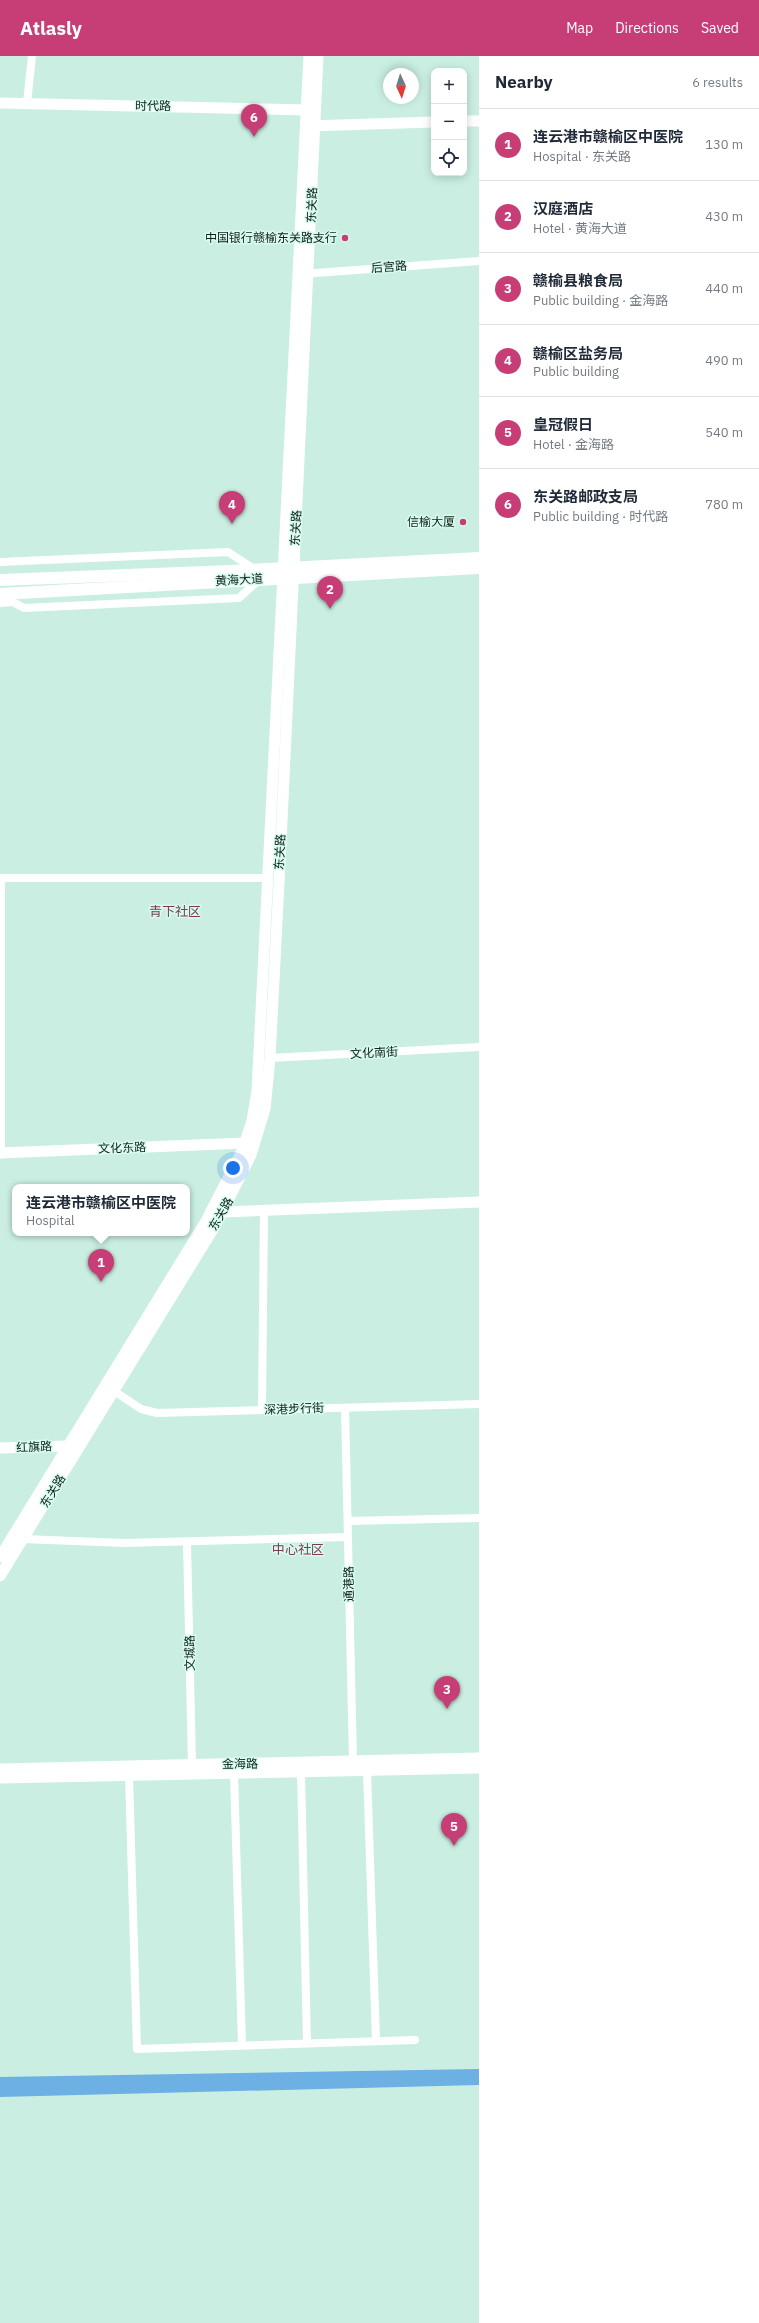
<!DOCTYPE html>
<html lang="en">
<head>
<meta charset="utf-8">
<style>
	:root { --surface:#fff; --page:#f2f2f3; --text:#1f2937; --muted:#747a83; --line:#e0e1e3; --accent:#c73e77 }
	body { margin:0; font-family:"IBM Plex Sans","Noto Sans SC",sans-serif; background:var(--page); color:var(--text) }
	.controls { position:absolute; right:12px; top:12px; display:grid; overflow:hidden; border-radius:8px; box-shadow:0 2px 10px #0003 }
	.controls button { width:36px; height:36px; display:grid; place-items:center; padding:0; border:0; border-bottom:1px solid var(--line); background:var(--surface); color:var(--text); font:20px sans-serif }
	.compass { position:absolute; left:383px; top:12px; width:36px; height:36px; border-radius:50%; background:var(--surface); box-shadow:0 2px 10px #0003; rotate:176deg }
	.you { position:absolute; left:233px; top:1112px; width:14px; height:14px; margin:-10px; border:3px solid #fff; border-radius:50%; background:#1a73e8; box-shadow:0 0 0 6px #1a73e833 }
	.badge { display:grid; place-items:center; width:26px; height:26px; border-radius:50%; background:var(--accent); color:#fff; font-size:13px; font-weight:700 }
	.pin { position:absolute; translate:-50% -33px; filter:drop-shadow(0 1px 2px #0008) }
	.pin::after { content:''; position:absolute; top:21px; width:14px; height:12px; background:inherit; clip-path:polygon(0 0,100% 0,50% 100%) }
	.popup { position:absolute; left:12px; top:1128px; width:178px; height:52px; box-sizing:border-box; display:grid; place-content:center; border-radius:8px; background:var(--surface); filter:drop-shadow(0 1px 3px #0005); font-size:13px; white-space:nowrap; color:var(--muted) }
	.popup b { font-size:15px; color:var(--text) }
	.popup::after { content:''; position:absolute; left:50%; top:100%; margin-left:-8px; border:8px solid transparent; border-top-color:var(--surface) }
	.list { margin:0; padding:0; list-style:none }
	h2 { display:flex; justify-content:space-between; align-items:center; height:52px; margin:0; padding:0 16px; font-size:17px }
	h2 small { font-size:13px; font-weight:400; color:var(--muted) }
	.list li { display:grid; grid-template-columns:26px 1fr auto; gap:12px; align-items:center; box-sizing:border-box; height:72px; padding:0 16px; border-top:1px solid var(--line) }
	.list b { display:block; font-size:15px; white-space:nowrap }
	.list p { margin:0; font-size:13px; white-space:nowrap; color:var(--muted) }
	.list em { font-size:13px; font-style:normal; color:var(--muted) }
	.icon { flex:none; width:22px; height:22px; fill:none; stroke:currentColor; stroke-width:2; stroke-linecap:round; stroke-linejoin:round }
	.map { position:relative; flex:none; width:479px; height:2267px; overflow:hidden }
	header { display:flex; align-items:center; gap:24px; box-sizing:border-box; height:56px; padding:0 20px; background:var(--accent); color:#fff }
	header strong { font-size:19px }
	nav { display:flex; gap:22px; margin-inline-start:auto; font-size:14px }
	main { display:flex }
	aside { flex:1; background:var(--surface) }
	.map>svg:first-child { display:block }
</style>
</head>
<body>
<header>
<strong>Atlasly</strong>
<nav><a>Map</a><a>Directions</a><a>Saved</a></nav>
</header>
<main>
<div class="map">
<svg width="479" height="2267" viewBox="0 0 479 2267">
	<rect width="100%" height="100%" fill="#caefe2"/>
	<path fill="#6db0e4" d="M 479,2013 L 479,2029 L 0,2041 L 0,2021 Z"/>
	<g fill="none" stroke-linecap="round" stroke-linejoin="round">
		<g stroke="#fff" stroke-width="8">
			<path d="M 27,47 L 32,0"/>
			<path d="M 302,218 L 479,205"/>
			<path d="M 0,506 L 228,496 L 254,513"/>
			<path d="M 0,547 L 13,546 L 24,552 L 239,542 L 260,523"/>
			<path d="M 0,822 L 269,822"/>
			<path d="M 270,1002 L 479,991"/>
			<path d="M 1,1097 L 1,822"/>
			<path d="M 114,1335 L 141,1353 L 157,1357 L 479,1348"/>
			<path d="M 345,1352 L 353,1705"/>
			<path d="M 262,1354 L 264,1154"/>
			<path d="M 348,1465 L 479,1462"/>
			<path d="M 23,1483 L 124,1487 L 348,1481"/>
			<path d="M 187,1486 L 192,1709"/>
			<path d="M 367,1714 L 376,1985"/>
			<path d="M 301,1716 L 307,1987"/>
			<path d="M 234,1717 L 242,1989"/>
			<path d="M 129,1719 L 137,1993 L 415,1984"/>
		</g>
		<g stroke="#fff" stroke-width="11">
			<path d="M 0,47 L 307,54"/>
			<path d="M 464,65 L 479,65"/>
			<path d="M 309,70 L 434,66"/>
			<path d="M 0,1097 L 245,1087"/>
			<path d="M 223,1156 L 479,1146"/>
			<path d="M 0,1392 L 68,1390"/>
			<path d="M 0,1501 L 206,1165 L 242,1095 L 252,1065 L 257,1035 L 309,0"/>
			<path d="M 0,1520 L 215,1170 L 251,1099 L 265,1053 L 270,1002 L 280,807 L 318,0"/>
			<path d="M 0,1713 L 479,1702"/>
			<path d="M 0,1722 L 479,1712"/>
		</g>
		<g stroke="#fff" stroke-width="12">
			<path d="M 0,524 L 231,515 L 479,502"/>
			<path d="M 0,538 L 479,512"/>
		</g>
	</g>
	<g fill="#c73e77" stroke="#d7fcef" stroke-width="1.5">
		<circle cx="345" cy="182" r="4"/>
		<circle cx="463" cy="466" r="4"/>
	</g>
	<g text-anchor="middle" stroke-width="3" stroke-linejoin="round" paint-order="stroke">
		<g font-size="12" fill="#121f1b" stroke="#d7fcef">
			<text transform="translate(153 50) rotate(1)" y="4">时代路</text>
			<text transform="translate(312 149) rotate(-88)" y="4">东关路</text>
			<text transform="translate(389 211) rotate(-4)" y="4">后宫路</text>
			<text transform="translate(296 472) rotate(-87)" y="4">东关路</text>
			<text transform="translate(239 524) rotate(-3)" y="4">黄海大道</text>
			<text transform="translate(280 796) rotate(-87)" y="4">东关路</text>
			<text transform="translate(374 997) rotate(-3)" y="4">文化南街</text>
			<text transform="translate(122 1092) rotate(-2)" y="4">文化东路</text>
			<text transform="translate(221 1158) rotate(-60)" y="4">东关路</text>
			<text transform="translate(294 1353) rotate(-2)" y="4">深港步行街</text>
			<text transform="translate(34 1391) rotate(-2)" y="4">红旗路</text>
			<text transform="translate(53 1435) rotate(-58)" y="4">东关路</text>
			<text transform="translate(349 1528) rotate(-91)" y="4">通港路</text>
			<text transform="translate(190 1597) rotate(-91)" y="4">文城路</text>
			<text transform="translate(240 1708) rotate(-1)" y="4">金海路</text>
		</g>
		<g font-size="12" fill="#121f1b" stroke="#d7fcef" text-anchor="end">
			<text x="337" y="186">中国银行赣榆东关路支行</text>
			<text x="455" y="470">信榆大厦</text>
		</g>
		<g font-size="13" fill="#7e3952" stroke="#d7fcef">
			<text x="175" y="860">青下社区</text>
			<text x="298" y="1498">中心社区</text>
		</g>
	</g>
</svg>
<div class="controls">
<button>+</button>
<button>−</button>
<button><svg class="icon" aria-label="locate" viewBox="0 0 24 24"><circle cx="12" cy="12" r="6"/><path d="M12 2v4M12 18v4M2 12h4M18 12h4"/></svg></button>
</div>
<svg class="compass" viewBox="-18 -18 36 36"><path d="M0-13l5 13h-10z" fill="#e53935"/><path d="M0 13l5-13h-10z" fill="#747a83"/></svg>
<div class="you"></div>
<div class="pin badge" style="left:101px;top:1226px">1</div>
<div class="popup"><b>连云港市赣榆区中医院</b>Hospital</div>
<div class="pin badge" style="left:330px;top:553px">2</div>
<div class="pin badge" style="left:447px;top:1653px">3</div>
<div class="pin badge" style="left:232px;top:468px">4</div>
<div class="pin badge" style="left:454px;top:1790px">5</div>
<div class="pin badge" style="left:254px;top:81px">6</div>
</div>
<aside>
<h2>Nearby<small>6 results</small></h2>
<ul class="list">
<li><span class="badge">1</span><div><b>连云港市赣榆区中医院</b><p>Hospital · 东关路</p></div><em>130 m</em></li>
<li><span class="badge">2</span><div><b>汉庭酒店</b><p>Hotel · 黄海大道</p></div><em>430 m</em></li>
<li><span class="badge">3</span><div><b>赣榆县粮食局</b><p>Public building · 金海路</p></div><em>440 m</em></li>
<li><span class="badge">4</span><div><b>赣榆区盐务局</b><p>Public building</p></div><em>490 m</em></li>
<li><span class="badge">5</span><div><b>皇冠假日</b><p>Hotel · 金海路</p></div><em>540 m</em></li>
<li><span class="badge">6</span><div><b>东关路邮政支局</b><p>Public building · 时代路</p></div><em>780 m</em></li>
</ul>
</aside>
</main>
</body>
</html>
